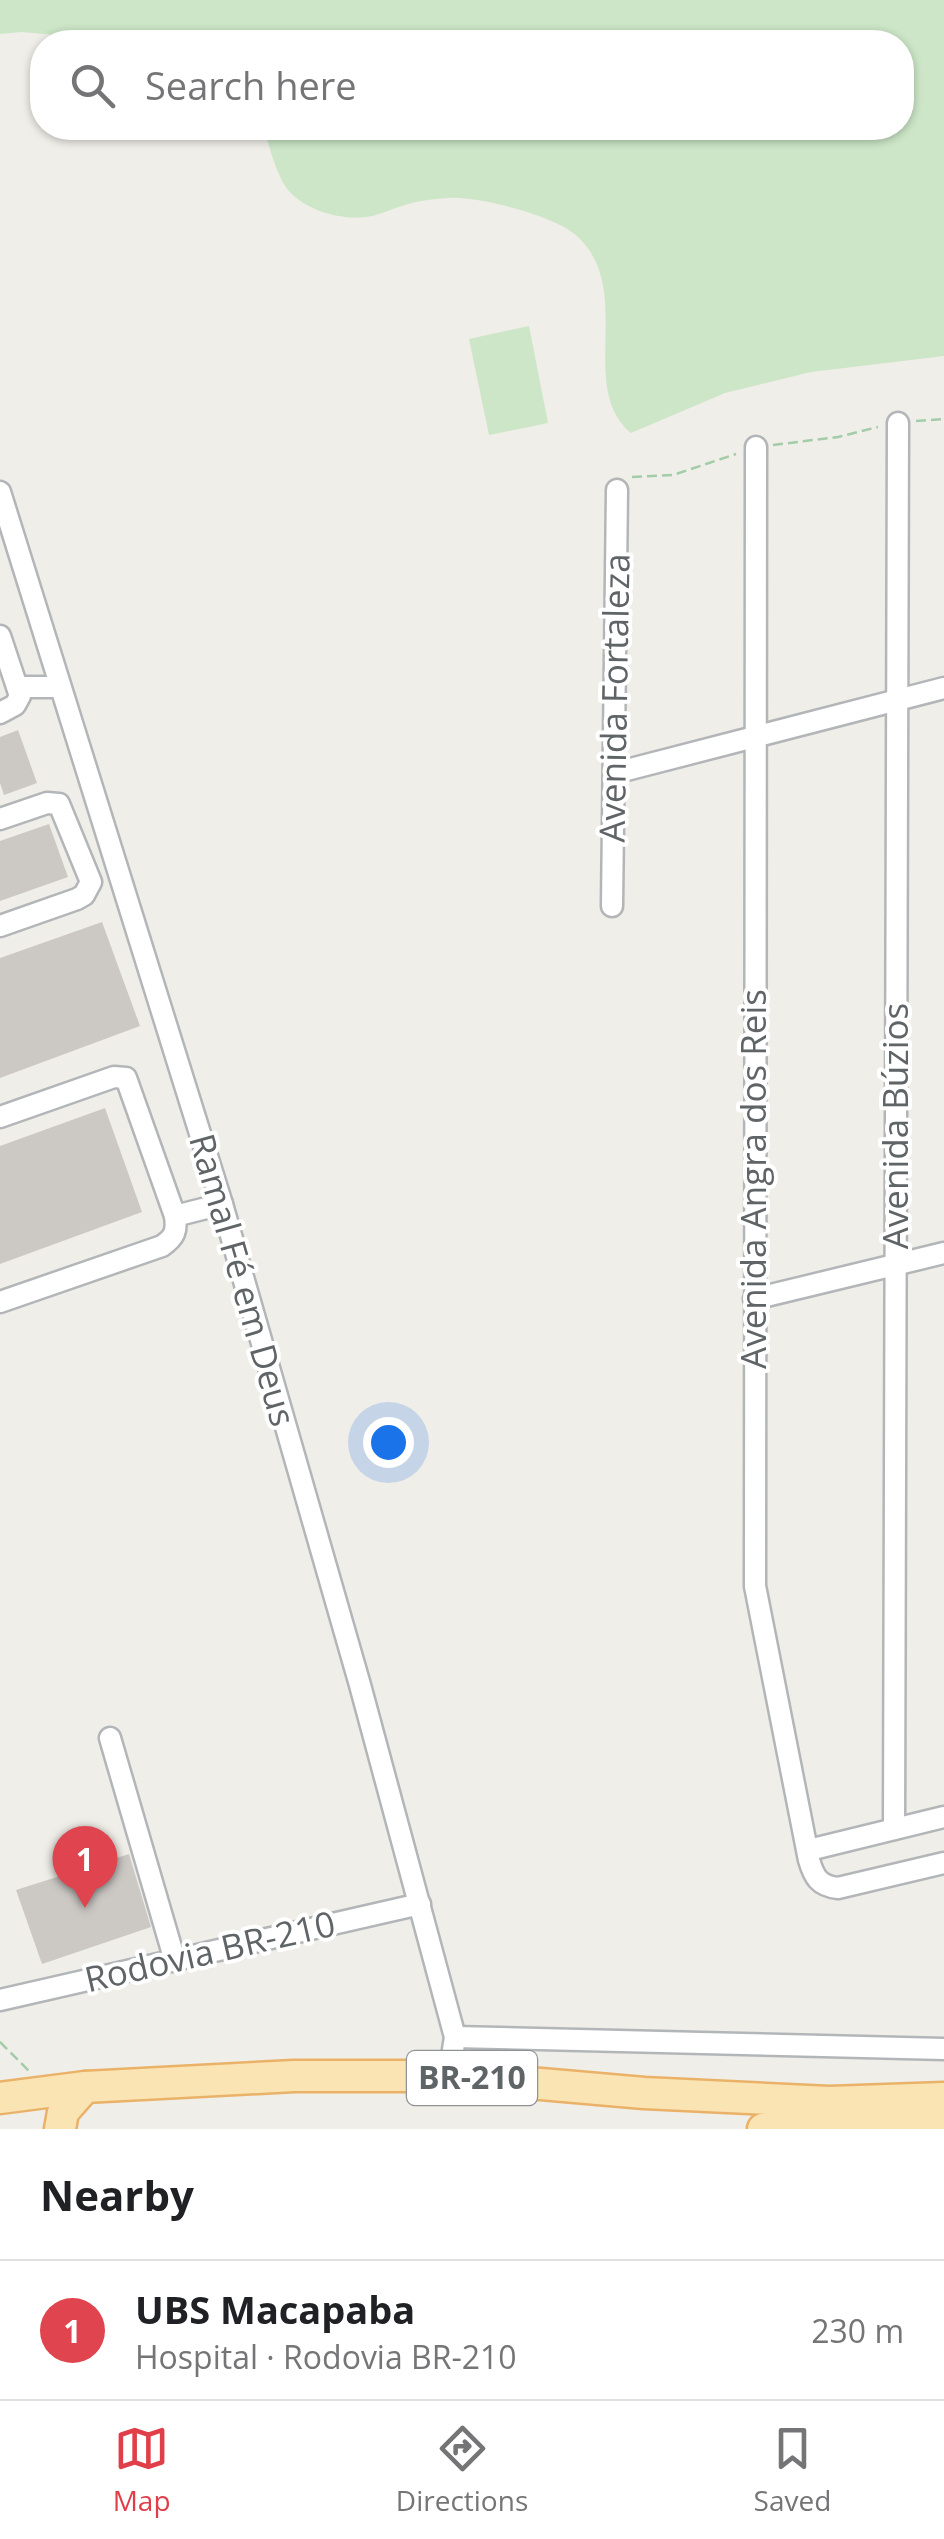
<!DOCTYPE html>
<html lang="en">
<head>
<meta charset="utf-8">
<style>
	:root { --surface:#fff; --page:#f2f2f2; --text:#202124; --muted:#757577; --line:#e0e0e0; --accent:#e03f4a }
	body { margin:0; font-family:"Open Sans",sans-serif; background:var(--page); color:var(--text) }
	.you { position:absolute; left:388px; top:1442px; width:35px; height:35px; margin:-25px; border:8px solid #fff; border-radius:50%; background:#1a73e8; box-shadow:0 0 0 15px #1a73e833 }
	.badge { display:grid; place-items:center; width:65px; height:65px; border-radius:50%; background:var(--accent); color:#fff; font-size:32px; font-weight:700 }
	.pin { position:absolute; translate:-50% -82px; filter:drop-shadow(0 2px 5px #0008) }
	.pin::after { content:''; position:absolute; top:52px; width:35px; height:30px; background:inherit; clip-path:polygon(0 0,100% 0,50% 100%) }
	.list { margin:0; padding:0; list-style:none }
	h2 { display:flex; justify-content:space-between; align-items:center; height:130px; margin:0; padding:0 40px; font-size:42px }
	h2 small { font-size:32px; font-weight:400; color:var(--muted) }
	.list li { display:grid; grid-template-columns:65px 1fr auto; gap:30px; align-items:center; box-sizing:border-box; height:140px; padding:0 40px; border-top:2px solid var(--line) }
	.list b { display:block; font-size:38px; white-space:nowrap }
	.list p { margin:0; font-size:32px; white-space:nowrap; color:var(--muted) }
	.list em { font-size:32px; font-style:normal; color:var(--muted) }
	.icon { flex:none; width:55px; height:55px; fill:none; stroke:currentColor; stroke-width:2; stroke-linecap:round; stroke-linejoin:round }
	.map { position:relative; flex:none; width:944px; height:2129px; overflow:hidden }
	.search { position:absolute; background:var(--surface); box-shadow:0 2px 8px #0004; left:30px; right:30px; top:30px; height:110px; display:flex; align-items:center; gap:25px; box-sizing:border-box; padding:0 35px; border-radius:40px; color:var(--muted); font-size:38px }
	.sheet { height:270px; background:var(--surface) }
	nav { display:flex; justify-content:space-around; align-items:center; box-sizing:border-box; height:140px; border-top:2px solid var(--line); background:var(--surface); font-size:28px; color:var(--muted) }
	nav a { display:grid; justify-items:center; gap:5px }
	nav .on { color:var(--accent) }
	.map>svg:first-child { display:block }
</style>
</head>
<body>
<div class="map">
<svg width="944" height="2129" viewBox="0 0 944 2129">
	<rect width="100%" height="100%" fill="#f0eee8"/>
	<g fill="#cce6c7">
		<path d="M 0,0 L 944,0 L 944,356 L 811,372 L 725,393 L 631,433 C 576,387 636,290 577,236 C 556,216 476,195 447,198 C 432,199 416,201 402,206 C 391,209 378,216 366,217 C 340,220 307,211 289,191 C 276,176 270,146 263,128 L 902,128 L 902,42 L 144,42 L 21,32 L 0,34 Z"/>
		<path d="M 529,326 L 548,423 L 489,435 L 469,339 Z"/>
	</g>
	<g fill="#ccc9c5">
		<path d="M 18,730 L 37,783 L 4,795 L 0,783 L 0,737 Z"/>
		<path d="M 49,824 L 68,877 L 0,901 L 0,841 Z"/>
		<path d="M 102,922 L 140,1026 L 0,1078 L 0,958 Z"/>
		<path d="M 105,1108 L 142,1212 L 0,1264 L 0,1146 Z"/>
		<path d="M 129,1854 L 151,1927 L 42,1964 L 16,1890 Z"/>
	</g>
	<g fill="none" stroke-linecap="round" stroke-linejoin="round">
		<g stroke="#b3b6b9" stroke-width="25">
			<g id="minor">
				<path d="M 756,447 L 755,1586 L 809,1860 C 814,1877 819,1886 838,1888 L 944,1863"/>
				<path d="M 0,492 L 222,1204 L 360,1685 L 455,2037 L 449,2076"/>
				<path d="M 0,636 L 20,696 L 15,705 L 0,713"/>
				<path d="M 18,687 L 59,687"/>
				<path d="M 615,773 L 944,688"/>
				<path d="M 0,819 L 47,803 L 59,804 L 91,882 L 84,895 L 77,899 L 0,926"/>
				<path d="M 612,906 L 617,490"/>
				<path d="M 0,1117 L 114,1077 L 126,1078 L 175,1216 C 177,1231 175,1237 162,1246 L 0,1302"/>
				<path d="M 175,1216 L 222,1204"/>
				<path d="M 754,1299 L 944,1253"/>
				<path d="M 110,1738 L 175,1961"/>
				<path d="M 894,1829 L 898,423"/>
				<path d="M 809,1850 L 944,1817"/>
				<path d="M 0,2000 L 420,1904"/>
				<path d="M 455,2037 L 944,2049"/>
			</g>
		</g>
		<g stroke="#eab268" stroke-width="35">
			<g id="primary">
				<path d="M 0,2098 L 85,2087 L 294,2076 L 449,2076 L 644,2093 L 829,2102 L 944,2098"/>
				<path d="M 60,2129 L 63,2112 L 85,2087"/>
				<path d="M 763,2129 L 944,2123"/>
			</g>
		</g>
		<g stroke="#a3cca9" stroke-width="2.5" stroke-dasharray="10 5" stroke-linecap="butt">
			<path d="M 916,421 L 944,419"/>
			<path d="M 773,445 L 838,437 L 878,427"/>
			<path d="M 632,477 L 673,475 L 736,454"/>
			<path d="M 0,2042 L 29,2071"/>
		</g>
		<use href="#minor" stroke="#fff" stroke-width="20"/>
		<use href="#primary" stroke="#fbe4b3" stroke-width="30"/>
	</g>
	<g text-anchor="middle" stroke-width="8" stroke-linejoin="round" paint-order="stroke">
		<rect fill="#fff" stroke="#8f9295" stroke-width="2.5" x="407" y="2051" width="130" height="54" rx="8"/>
		<g font-size="32" font-weight="bold" fill="#5f6467">
			<text x="472" y="2089">BR-210</text>
		</g>
		<g font-size="35" fill="#5f6467" stroke="#fff">
			<text transform="translate(615 698) rotate(-89)" y="12">Avenida Fortaleza</text>
			<text transform="translate(896 1126) rotate(-90)" y="12">Avenida Búzios</text>
			<text transform="translate(754 1179) rotate(-90)" y="12">Avenida Angra dos Reis</text>
			<text transform="translate(242 1280) rotate(74)" y="12">Ramal Fé em Deus</text>
			<text transform="translate(210 1952) rotate(-13)" y="12">Rodovia BR-210</text>
		</g>
	</g>
</svg>
<div class="you"></div>
<div class="pin badge" style="left:85px;top:1908px;background:#e0444e">1</div>
<div class="search"><svg class="icon" aria-label="search" viewBox="0 0 24 24"><circle cx="10" cy="10" r="6"/><path d="M15 15l6 6"/></svg>Search here</div>
</div>
<section class="sheet">
<h2>Nearby<small></small></h2>
<ul class="list">
<li><span class="badge" style="background:#e0444e">1</span><div><b>UBS Macapaba</b><p>Hospital · Rodovia BR-210</p></div><em>230 m</em></li>
</ul>
</section>
<nav>
<a class="on"><svg class="icon" aria-label="map" viewBox="0 0 24 24"><path d="M3 6l6-2 6 2 6-2v14l-6 2-6-2-6 2zM9 4v14M15 6v14"/></svg>Map</a>
<a><svg class="icon" aria-label="directions" viewBox="0 0 24 24"><path d="M12 3l9 9-9 9-9-9zM9 14v-3h6M13 9l2 2-2 2"/></svg>Directions</a>
<a><svg class="icon" aria-label="saved" viewBox="0 0 24 24"><path d="M7 4h10v16l-5-4-5 4z"/></svg>Saved</a>
</nav>
</body>
</html>
